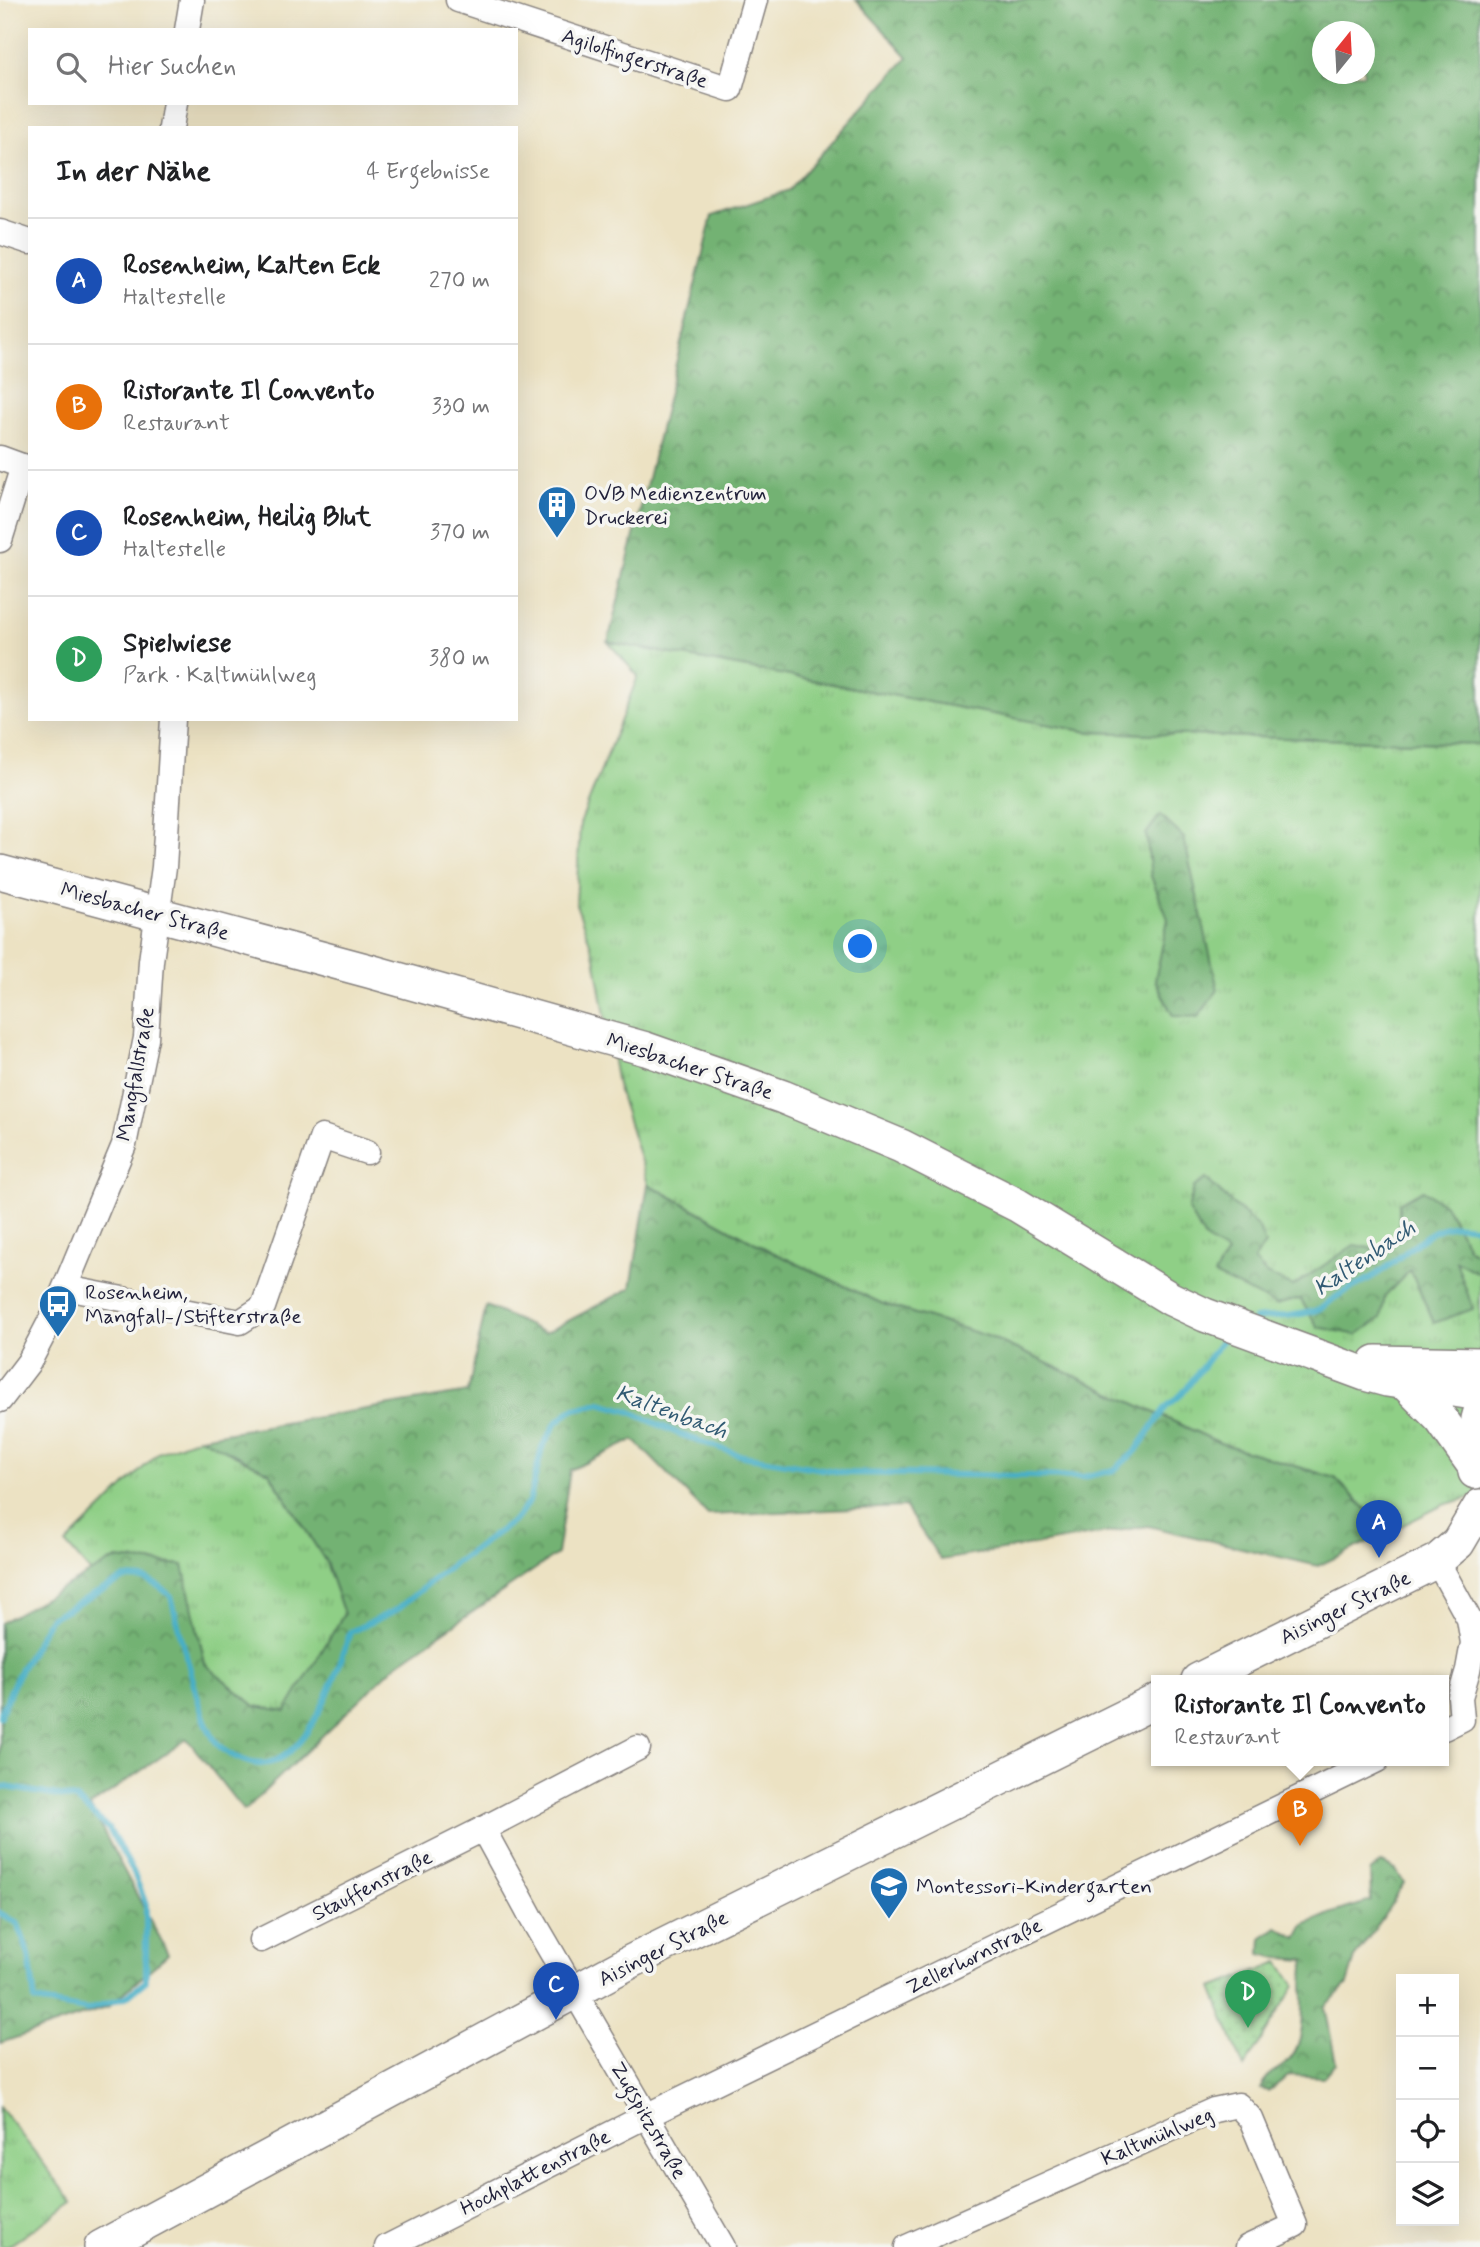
<!DOCTYPE html>
<html lang="de">
<head>
<meta charset="utf-8">
<style>
	:root { --surface:#fff; --page:#f2f2f2; --text:#202124; --muted:#757577; --line:#e0e0e0; --accent:#ea580c }
	body { margin:0; font-family:Mynerve,sans-serif; background:var(--page); color:var(--text) }
	.controls { position:absolute; right:21px; bottom:21px; display:grid; overflow:hidden; border-radius:0px; box-shadow:0 7px 28px #0002 }
	.controls button { width:63px; height:63px; display:grid; place-items:center; padding:0; border:0; border-bottom:2px solid var(--line); background:var(--surface); color:var(--text); font:35px sans-serif }
	.compass { position:absolute; left:1312px; top:21px; width:63px; height:63px; border-radius:50%; background:var(--surface); box-shadow:0 7px 28px #0002; rotate:18deg }
	.you { position:absolute; left:861px; top:947px; width:24px; height:24px; margin:-18px; border:5px solid #fff; border-radius:50%; background:#1a73e8; box-shadow:0 0 0 10px #1a73e833 }
	.badge { display:grid; place-items:center; width:46px; height:46px; border-radius:50%; background:var(--accent); color:#fff; font-size:23px; font-weight:700 }
	.pin { position:absolute; translate:-50% -58px; filter:drop-shadow(0 2px 4px #0008) }
	.pin::after { content:''; position:absolute; top:37px; width:24px; height:21px; background:inherit; clip-path:polygon(0 0,100% 0,50% 100%) }
	.popup { position:absolute; left:1151px; top:1675px; width:298px; height:91px; box-sizing:border-box; display:grid; place-content:center; border-radius:0px; background:var(--surface); filter:drop-shadow(0 2px 5px #0005); font-size:23px; white-space:nowrap; color:var(--muted) }
	.popup b { font-size:26px; color:var(--text) }
	.popup::after { content:''; position:absolute; left:50%; top:100%; margin-left:-14px; border:14px solid transparent; border-top-color:var(--surface) }
	.list { margin:0; padding:0; list-style:none }
	h2 { display:flex; justify-content:space-between; align-items:center; height:91px; margin:0; padding:0 28px; font-size:30px }
	h2 small { font-size:23px; font-weight:400; color:var(--muted) }
	.list li { display:grid; grid-template-columns:46px 1fr auto; gap:21px; align-items:center; box-sizing:border-box; height:126px; padding:0 28px; border-top:2px solid var(--line) }
	.list b { display:block; font-size:26px; white-space:nowrap }
	.list p { margin:0; font-size:23px; white-space:nowrap; color:var(--muted) }
	.list em { font-size:23px; font-style:normal; color:var(--muted) }
	.icon { flex:none; width:38px; height:38px; fill:none; stroke:currentColor; stroke-width:2; stroke-linecap:round; stroke-linejoin:round }
	.map { position:relative; flex:none; width:1480px; height:2247px; overflow:hidden }
	.search { position:absolute; background:var(--surface); box-shadow:0 7px 28px #0002; left:28px; top:28px; width:490px; height:77px; display:flex; align-items:center; gap:18px; box-sizing:border-box; padding:0 24px; border-radius:0px; color:var(--muted); font-size:26px }
	.panel { position:absolute; background:var(--surface); box-shadow:0 7px 28px #0002; left:28px; top:126px; width:490px; height:595px; border-radius:0px }
	.map>svg:first-child { display:block }
</style>
</head>
<body>
<div class="map">
<svg width="1480" height="2247" viewBox="0 0 1480 2247">
	<defs>
		<pattern id="grass-tufts" width="24" height="20" patternUnits="userSpaceOnUse" patternTransform="scale(1.75)"><rect width="24" height="20" fill="#8fcf86"/><path d="M3 7l-1-3M5 7V3M7 7l1-3M15 17l-1-3M17 17v-4M19 17l1-3" fill="none" stroke="#7bb175"/></pattern>
		<pattern id="forest-crowns" width="20" height="18" patternUnits="userSpaceOnUse" patternTransform="scale(1.75)"><rect width="20" height="18" fill="#73b273"/><path d="M2 6a3 3 0 1 1 6 0M12 15a3 3 0 1 1 6 0" fill="none" stroke="#5e9060"/></pattern>
		<pattern id="park-dots" width="8" height="8" patternUnits="userSpaceOnUse" patternTransform="scale(1.75)"><rect width="8" height="8" fill="#8fcf86"/><path d="M2 2h.1M6 6h.1" fill="none" stroke="#7bb175" stroke-width="1.8" stroke-linecap="round"/></pattern>
	</defs>
	<rect width="100%" height="100%" fill="#f6f6f2"/>
	<filter id="ink" filterUnits="userSpaceOnUse"><feTurbulence type="fractalNoise" baseFrequency=".0143" numOctaves="2"/><feDisplacementMap in="SourceGraphic" scale="14" xChannelSelector="R" yChannelSelector="G"/><feConvolveMatrix kernelMatrix="1 2 1 2 8 2 1 2 1" color-interpolation-filters="sRGB"/></filter>
	<filter id="wash" filterUnits="userSpaceOnUse"><feTurbulence type="fractalNoise" baseFrequency=".00686" numOctaves="4" result="noise"/><feDisplacementMap in="SourceGraphic" scale="28" xChannelSelector="R" yChannelSelector="G"/><feGaussianBlur stdDeviation="1.57" result="paint"/><feColorMatrix in="noise" values="0 0 0 0 0 0 0 0 0 0 0 0 0 0 0 0 0 1.4 0 .05"/><feComposite in="paint" operator="in"/></filter>
	<g filter="url(#wash)">
		<rect width="100%" height="100%" fill="#ece2c3"/>
		<g fill="url(#grass-tufts)" stroke="#587860" stroke-width="2">
			<path d="M 608,642 L 1089,732 L 1480,744 L 1480,1495 L 1443,1505 L 1389,1532 L 1335,1478 L 1220,1443 L 990,1337 L 883,1304 L 770,1251 L 648,1184 L 617,1085 L 595,957 L 576,904 L 580,824 L 638,676 Z"/>
			<path d="M 200,1437 L 269,1472 L 326,1562 L 344,1614 L 286,1712 L 255,1706 L 205,1664 L 182,1565 L 115,1559 L 91,1573 L 66,1544 L 158,1453 Z"/>
			<path d="M 0,2107 L 73,2202 L 7,2247 L 0,2247 Z"/>
		</g>
		<g fill="url(#forest-crowns)" stroke="#4a6a57" stroke-width="2" fill-rule="evenodd">
			<path d="M 856,0 L 1480,0 L 1480,744 L 1089,732 L 608,642 L 712,216 L 789,190 L 908,57 ZM 1322,32 L 1364,32 L 1364,74 L 1322,74 Z"/>
			<path d="M 1160,815 L 1184,838 L 1218,990 L 1198,1017 L 1173,1016 L 1155,980 L 1168,919 L 1151,876 L 1146,834 Z"/>
			<path d="M 1206,1179 L 1259,1228 L 1265,1244 L 1254,1260 L 1266,1274 L 1293,1286 L 1354,1245 L 1370,1248 L 1379,1257 L 1399,1235 L 1399,1203 L 1423,1190 L 1446,1206 L 1469,1249 L 1480,1255 L 1480,1274 L 1456,1261 L 1473,1309 L 1434,1323 L 1410,1270 L 1385,1296 L 1381,1318 L 1357,1335 L 1318,1327 L 1300,1299 L 1276,1305 L 1214,1275 L 1227,1253 L 1205,1239 L 1188,1210 L 1194,1187 Z"/>
			<path d="M 648,1184 L 770,1251 L 883,1304 L 990,1337 L 1220,1443 L 1335,1478 L 1389,1532 L 1318,1566 L 1148,1526 L 941,1560 L 905,1507 L 708,1515 L 634,1440 L 570,1470 L 557,1554 L 397,1664 L 244,1811 L 187,1739 L 90,1806 L 168,1954 L 108,2007 L 0,2043 L 0,1623 L 115,1559 L 183,1565 L 205,1664 L 255,1706 L 286,1711 L 344,1614 L 326,1562 L 269,1472 L 200,1437 L 468,1392 L 486,1306 L 545,1333 L 631,1288 Z"/>
			<path d="M 1382,1863 L 1396,1870 L 1404,1883 L 1382,1919 L 1356,1955 L 1347,1984 L 1325,2007 L 1336,2063 L 1324,2077 L 1290,2075 L 1268,2091 L 1260,2089 C 1266,2072 1281,2071 1291,2058 C 1310,2035 1299,1990 1305,1960 L 1278,1958 L 1261,1954 L 1262,1937 L 1277,1927 L 1297,1938 L 1304,1925 L 1332,1913 L 1371,1901 L 1370,1871 Z"/>
		</g>
		<path fill="url(#park-dots)" stroke="#587860" stroke-width="2" d="M 1279,1962 L 1295,1985 L 1244,2068 L 1212,1988 Z"/>
		<g fill="none" stroke-linecap="round" stroke-linejoin="round">
			<g stroke="#47afc6" stroke-width="6">
				<path d="M 1255,1319 C 1275,1316 1300,1317 1319,1309 C 1325,1307 1330,1301 1336,1297 C 1355,1286 1374,1278 1391,1264 C 1421,1241 1439,1216 1480,1229"/>
				<path d="M 0,1716 L 17,1676 L 50,1618 L 125,1578 L 145,1579 L 160,1587 L 171,1596 C 177,1622 184,1648 191,1673 C 197,1695 202,1719 214,1739 C 222,1751 230,1755 243,1760 C 302,1786 338,1672 350,1632 L 396,1610 L 444,1571 L 515,1520 L 529,1502 L 542,1448 L 556,1423 L 571,1410 L 600,1403 L 629,1411 L 679,1434 L 743,1456 L 847,1473 L 1083,1477 L 1114,1470 L 1136,1451 L 1166,1407 L 1182,1394 L 1226,1335"/>
				<path d="M 0,1786 L 76,1799 L 109,1829 L 133,1871 L 146,1904 L 146,1981 L 126,1997 L 86,2010 L 35,2001 L 29,1955 L 18,1924 L 0,1913"/>
			</g>
		</g>
	</g>
	<g filter="url(#ink)">
		<g fill="none" stroke-linecap="round" stroke-linejoin="round">
			<g stroke="#87827f" stroke-width="27">
				<g id="street">
					<path d="M 458,0 L 730,89 L 755,0"/>
					<path d="M 187,30 L 192,0"/>
					<path d="M 171,128 L 175,103"/>
					<path d="M 0,232 L 30,242"/>
					<path d="M 0,458 L 30,469"/>
					<path d="M 0,540 L 23,466"/>
					<path d="M 66,1288 L 240,1322 L 263,1307 L 322,1137 L 367,1152"/>
					<path d="M 0,1400 L 29,1362 L 53,1316 L 124,1145 L 146,1038 L 151,961 L 164,867 L 173,719"/>
					<path d="M 1437,1561 L 1469,1619 L 1473,1643 L 1468,1670 L 1460,1697 L 1462,1719 L 1444,1728"/>
					<path d="M 638,1748 L 483,1829 L 531,1917 L 723,2247"/>
					<path d="M 261,1940 L 483,1829"/>
					<path d="M 387,2247 L 646,2116 L 1377,1760"/>
					<path d="M 907,2247 L 1214,2110 L 1238,2105 L 1251,2119 L 1295,2225 L 1248,2247"/>
				</g>
			</g>
			<g stroke="#87827f" stroke-width="36">
				<g id="secondary">
					<path d="M 0,872 L 369,971 L 646,1049 L 783,1097 L 901,1146 L 1017,1205 L 1171,1299 L 1205,1315 L 1365,1374 L 1387,1380 L 1480,1394"/>
					<path d="M 1376,1362 L 1480,1364"/>
					<path d="M 1405,1383 L 1441,1419 L 1475,1467"/>
					<path d="M 1475,1472 L 1478,1419 L 1480,1412"/>
					<path d="M 1198,1680 L 1437,1561 L 1458,1543 L 1480,1506"/>
					<path d="M 101,2247 L 630,1962 L 1156,1701"/>
				</g>
			</g>
			<use href="#street" stroke="#fff" stroke-width="24"/>
			<use href="#secondary" stroke="#fff" stroke-width="33"/>
		</g>
	</g>
	<defs>
		<g id="building-pin" transform="scale(2.0125)"><path d="M0 17L-7.5 6A9.5 9.5 0 1 1 7.5 6Z" fill="#1f6fb2" stroke="#f6f6f2"/><path d="M-4-6H4V6H1V3H-1V6H-4ZM-2.5-4.3h1.7v1.8h-1.7ZM.8-4.3h1.7v1.8H.8ZM-2.5-1h1.7V.8h-1.7ZM.8-1h1.7V.8H.8Z" fill="#fff"/></g>
		<g id="bus-pin" transform="scale(2.0125)"><path d="M0 17L-7.5 6A9.5 9.5 0 1 1 7.5 6Z" fill="#1f6fb2" stroke="#f6f6f2"/><path d="M-5-6H5V4H4V6H2V4H-2V6H-4V4H-5ZM-3.5-4V0h7V-4ZM-3.5 1.2v1.5H-2V1.2ZM2 1.2v1.5H3.5V1.2Z" fill="#fff"/></g>
		<g id="school-pin" transform="scale(2.0125)"><path d="M0 17L-7.5 6A9.5 9.5 0 1 1 7.5 6Z" fill="#1f6fb2" stroke="#f6f6f2"/><path d="M0-5L7-2L0 1L-7-2ZM-4 1L0 2.5L4 1V4Q0 6-4 4Z" fill="#fff"/></g>
	</defs>
	<g fill-rule="evenodd">
		<use href="#building-pin" x="557" y="505"/>
		<use href="#bus-pin" x="58" y="1304"/>
		<use href="#school-pin" x="889" y="1886"/>
	</g>
	<g text-anchor="middle" stroke-width="7" stroke-linejoin="round" paint-order="stroke">
		<g font-size="21" fill="#22223b" stroke="#f6f6f2">
			<text transform="translate(635 58) rotate(18)" y="7">Agilolfingerstraße</text>
			<text transform="translate(145 911) rotate(15)" y="7">Miesbacher Straße</text>
			<text transform="translate(690 1066) rotate(18)" y="7">Miesbacher Straße</text>
			<text transform="translate(135 1074) rotate(-80)" y="7">Mangfallstraße</text>
			<text transform="translate(1345 1607) rotate(-26)" y="7">Aisinger Straße</text>
			<text transform="translate(372 1885) rotate(-27)" y="7">Stauffenstraße</text>
			<text transform="translate(663 1948) rotate(-27)" y="7">Aisinger Straße</text>
			<text transform="translate(974 1956) rotate(-26)" y="7">Zellerhornstraße</text>
			<text transform="translate(649 2120) rotate(60)" y="7">Zugspitzstraße</text>
			<text transform="translate(1157 2136) rotate(-23)" y="7">Kaltmühlweg</text>
			<text transform="translate(535 2172) rotate(-27)" y="7">Hochplattenstraße</text>
		</g>
		<g font-size="21" fill="#22223b" stroke="#f6f6f2" text-anchor="start">
			<text x="584" y="500">OVB Medienzentrum<tspan x="584" dy="24">Druckerei</tspan></text>
			<text x="85" y="1299">Rosenheim,<tspan x="85" dy="24">Mangfall-/Stifterstraße</tspan></text>
			<text x="916" y="1893">Montessori-Kindergarten</text>
		</g>
		<g font-size="23" font-style="italic" fill="#315a73" stroke="#f6f6f2">
			<text transform="translate(1364 1257) rotate(-34)" y="8">Kaltenbach</text>
			<text transform="translate(672 1411) rotate(20)" y="8">Kaltenbach</text>
		</g>
	</g>
</svg>
<div class="controls">
<button>+</button>
<button>−</button>
<button><svg class="icon" aria-label="locate" viewBox="0 0 24 24"><circle cx="12" cy="12" r="6"/><path d="M12 2v4M12 18v4M2 12h4M18 12h4"/></svg></button>
<button><svg class="icon" aria-label="layers" viewBox="0 0 24 24"><path d="M12 4l9 5-9 5-9-5zM3 14l9 5 9-5"/></svg></button>
</div>
<svg class="compass" viewBox="-18 -18 36 36"><path d="M0-13l5 13h-10z" fill="#e53935"/><path d="M0 13l5-13h-10z" fill="#757577"/></svg>
<div class="you"></div>
<div class="pin badge" style="left:1379px;top:1558px;background:#1a4fb4">A</div>
<div class="pin badge" style="left:1300px;top:1846px;background:#e8710a">B</div>
<div class="popup"><b>Ristorante Il Convento</b>Restaurant</div>
<div class="pin badge" style="left:556px;top:2020px;background:#1a4fb4">C</div>
<div class="pin badge" style="left:1248px;top:2028px;background:#2e9e5b">D</div>
<div class="search"><svg class="icon" aria-label="search" viewBox="0 0 24 24"><circle cx="10" cy="10" r="6"/><path d="M15 15l6 6"/></svg>Hier suchen</div>
<section class="panel">
<h2>In der Nähe<small>4 Ergebnisse</small></h2>
<ul class="list">
<li><span class="badge" style="background:#1a4fb4">A</span><div><b>Rosenheim, Kalten Eck</b><p>Haltestelle</p></div><em>270 m</em></li>
<li><span class="badge" style="background:#e8710a">B</span><div><b>Ristorante Il Convento</b><p>Restaurant</p></div><em>330 m</em></li>
<li><span class="badge" style="background:#1a4fb4">C</span><div><b>Rosenheim, Heilig Blut</b><p>Haltestelle</p></div><em>370 m</em></li>
<li><span class="badge" style="background:#2e9e5b">D</span><div><b>Spielwiese</b><p>Park · Kaltmühlweg</p></div><em>380 m</em></li>
</ul>
</section>
</div>
</body>
</html>
